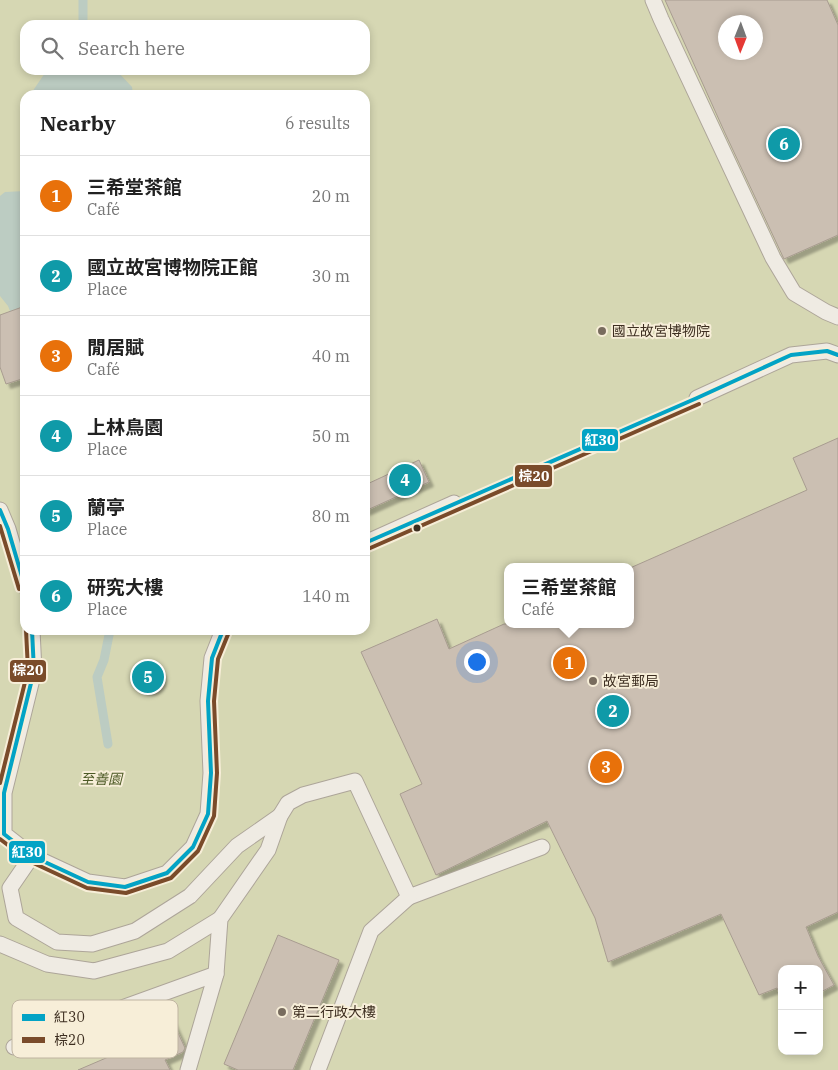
<!DOCTYPE html>
<html lang="en">
<head>
<meta charset="utf-8">
<style>
	:root { --surface:#fff; --page:#f2f2f2; --text:#222; --muted:#767676; --line:#e0e0e0; --accent:#d93025 }
	body { margin:0; font-family:"IBM Plex Serif","Noto Sans TC",serif; background:var(--page); color:var(--text) }
	.controls { position:absolute; right:15px; bottom:15px; display:grid; overflow:hidden; border-radius:10px; box-shadow:0 2px 8px #0003 }
	.controls button { width:45px; height:45px; display:grid; place-items:center; padding:0; border:0; border-bottom:1px solid var(--line); background:var(--surface); color:var(--text); font:25px sans-serif }
	.compass { position:absolute; left:718px; top:15px; width:45px; height:45px; border-radius:50%; background:var(--surface); box-shadow:0 2px 8px #0003; rotate:181deg }
	.you { position:absolute; left:476px; top:661px; width:18px; height:18px; margin:-12px; border:4px solid #fff; border-radius:50%; background:#1a73e8; box-shadow:0 0 0 8px #1a73e833 }
	.badge { display:grid; place-items:center; width:32px; height:32px; border-radius:50%; background:var(--accent); color:#fff; font-size:16px; font-weight:700 }
	.pin { position:absolute; translate:-50% -50%; border:2px solid #fff; box-shadow:0 1px 5px #0006 }
	.popup { position:absolute; left:504px; top:563px; width:130px; height:65px; box-sizing:border-box; display:grid; place-content:center; border-radius:10px; background:var(--surface); filter:drop-shadow(0 1px 4px #0005); font-size:16px; white-space:nowrap; color:var(--muted) }
	.popup b { font-size:19px; color:var(--text) }
	.popup::after { content:''; position:absolute; left:50%; top:100%; margin-left:-10px; border:10px solid transparent; border-top-color:var(--surface) }
	.list { margin:0; padding:0; list-style:none }
	h2 { display:flex; justify-content:space-between; align-items:center; height:65px; margin:0; padding:0 20px; font-size:21px }
	h2 small { font-size:16px; font-weight:400; color:var(--muted) }
	.list li { display:grid; grid-template-columns:32px 1fr auto; gap:15px; align-items:center; box-sizing:border-box; height:80px; padding:0 20px; border-top:1px solid var(--line) }
	.list b { display:block; font-size:19px; white-space:nowrap }
	.list p { margin:0; font-size:16px; white-space:nowrap; color:var(--muted) }
	.list em { font-size:16px; font-style:normal; color:var(--muted) }
	.icon { flex:none; width:28px; height:28px; fill:none; stroke:currentColor; stroke-width:2; stroke-linecap:round; stroke-linejoin:round }
	.map { position:relative; flex:none; width:838px; height:1070px; overflow:hidden }
	.search { position:absolute; background:var(--surface); box-shadow:0 2px 8px #0003; left:20px; top:20px; width:350px; height:55px; display:flex; align-items:center; gap:12px; box-sizing:border-box; padding:0 18px; border-radius:15px; color:var(--muted); font-size:19px }
	.panel { position:absolute; background:var(--surface); box-shadow:0 2px 8px #0003; left:20px; top:90px; width:350px; height:545px; border-radius:15px }
	.map>svg:first-child { display:block }
</style>
</head>
<body>
<div class="map">
<svg width="838" height="1070" viewBox="0 0 838 1070">
	<defs>
		<filter id="shadow"><feDropShadow dx="4.5" dy="4.5" stdDeviation="1" flood-color="#0004"/></filter>
	</defs>
	<rect width="100%" height="100%" fill="#e7e0d1"/>
	<path fill="#d6d7b3" fill-rule="evenodd" d="M 0,0 L 838,0 L 838,1070 L 0,1070 ZM 726,22 L 756,22 L 756,52 L 726,52 ZM 25,25 L 365,25 L 365,70 L 25,70 ZM 25,95 L 365,95 L 365,630 L 25,630 ZM 508,567 L 630,567 L 630,624 L 508,624 ZM 782,969 L 819,969 L 819,1051 L 782,1051 Z"/>
	<g fill="#bcccc2">
		<path d="M 56,70 L 116,70 L 132,87 L 133,95 L 30,95 L 45,73 Z"/>
		<path d="M 25,191 L 25,350 L 8,306 L 0,296 L 0,196 L 5,192 Z"/>
	</g>
	<g fill="none" stroke-linecap="round" stroke-linejoin="round">
		<g stroke="#bcccc2" stroke-width="9">
			<path d="M 83,0 L 83,25"/>
			<path d="M 108,744 L 97,677 L 104,660 L 110,630"/>
		</g>
	</g>
	<g fill="#cbbfb2" stroke="#a89c90" fill-rule="evenodd" filter="url(#shadow)">
		<path d="M 665,0 L 827,0 L 838,25 L 838,235 L 784,259 L 725,133 ZM 726,22 L 756,22 L 756,52 L 726,52 Z"/>
		<path d="M 25,306 L 25,378 L 6,384 L 0,367 L 0,315 Z"/>
		<path d="M 838,438 L 838,912 L 806,927 L 818,956 L 834,985 L 819,993 L 819,969 L 782,969 L 782,1000 L 777,988 L 759,995 L 721,914 L 608,962 L 595,918 L 547,821 L 436,875 L 400,794 L 422,784 L 361,652 L 437,619 L 449,649 L 504,624 L 630,624 L 630,568 L 807,490 L 793,458 Z"/>
		<path d="M 419,460 L 429,482 L 365,511 L 365,485 Z"/>
		<circle cx="148" cy="677" r="14"/>
		<path d="M 278,935 L 339,960 L 293,1070 L 238,1070 L 224,1064 Z"/>
		<path d="M 172,1020 L 185,1048 L 183,1052 L 165,1060 L 170,1070 L 78,1070 L 134,1046 L 131,1038 Z"/>
	</g>
	<g fill="none" stroke-linecap="round" stroke-linejoin="round">
		<g stroke="#ada599" stroke-width="17">
			<g id="lane">
				<path d="M 653,0 L 661,19 L 773,258 L 794,293 L 826,312 L 838,317"/>
				<path d="M 697,398 L 791,355 L 827,351 L 838,355"/>
				<path d="M 0,510 L 8,529 L 25,587"/>
				<path d="M 365,543 L 454,503"/>
				<path d="M 32,630 L 34,671 L 4,793 L 4,834 L 32,856 L 88,882 L 125,887 L 167,873 L 193,847 L 208,814 L 211,773 L 208,701 L 212,658 L 223,630"/>
				<path d="M 32,856 L 10,888 L 16,918 L 57,942 L 92,944 L 135,931 L 190,896 L 237,846 L 280,816"/>
				<path d="M 0,944 L 47,964 L 94,971 L 168,951 L 220,919"/>
				<path d="M 14,1047 L 216,974"/>
				<path d="M 188,1070 L 216,974 L 220,919 L 268,850 L 280,816 L 288,803 L 303,795 L 355,781 L 409,897 L 542,847"/>
				<path d="M 318,1070 L 371,931 L 409,897"/>
			</g>
		</g>
		<use href="#lane" stroke="#efebe3" stroke-width="15"/>
		<g stroke="#f7eed8" stroke-width="8">
			<g id="bus-1">
				<path d="M 0,510 L 8,529 L 25,587"/>
				<path d="M 365,543 L 697,398 L 791,355 L 827,351 L 838,355"/>
				<path d="M 32,630 L 34,671 L 4,793 L 4,834 L 32,856 L 88,882 L 125,887 L 167,873 L 193,847 L 208,814 L 211,773 L 208,701 L 212,658 L 223,630"/>
			</g>
		</g>
		<g stroke="#f7eed8" stroke-width="8">
			<g id="bus-2">
				<path d="M 0,526 L 19,589"/>
				<path d="M 368,549 L 699,404"/>
				<path d="M 0,783 L 28,670 L 26,630"/>
				<path d="M 0,839 L 29,861 L 87,888 L 126,893 L 171,878 L 198,851 L 214,816 L 217,773 L 214,701 L 218,659 L 229,632"/>
			</g>
		</g>
		<use href="#bus-1" stroke="#03a3c5" stroke-width="4"/>
		<use href="#bus-2" stroke="#7a4b2a" stroke-width="4"/>
	</g>
	<g fill="#786c5e" stroke="#f7eed8" stroke-width="2">
		<circle cx="602" cy="331" r="5"/>
		<circle cx="593" cy="681" r="5"/>
		<circle cx="282" cy="1012" r="5"/>
	</g>
	<circle fill="#3d2e20" stroke="#f7eed8" stroke-width="2" cx="417" cy="528" r="4.5"/>
	<g text-anchor="middle" stroke-width="4" stroke-linejoin="round" paint-order="stroke">
		<g font-size="14" fill="#3d2e20" stroke="#f7eed8" text-anchor="start">
			<text x="612" y="336">國立故宮博物院</text>
			<text x="603" y="686">故宮郵局</text>
			<text x="292" y="1017">第二行政大樓</text>
		</g>
		<g font-size="14" font-style="italic" fill="#4d5a26" stroke="#f7eed8">
			<text x="101" y="784">至善園</text>
		</g>
	</g>
	<rect x="12" y="1000" width="166" height="58" rx="8" fill="#f7eed8" stroke="#bfb4a1" stroke-width="1"/>
	<rect x="22" y="1014" width="23" height="7" fill="#03a3c5"/>
	<rect x="22" y="1037" width="23" height="6" fill="#7a4b2a"/>
	<g font-size="14" fill="#3d2e20">
		<text x="54" y="1022">紅30</text>
		<text x="54" y="1045">棕20</text>
	</g>
	<g stroke="#f7eed8" stroke-width="2">
		<rect x="581" y="428" width="38" height="24" rx="5" fill="#03a3c5"/>
		<rect x="514" y="464" width="39" height="24" rx="5" fill="#7a4b2a"/>
		<rect x="9" y="659" width="38" height="24" rx="5" fill="#7a4b2a"/>
		<rect x="8" y="840" width="38" height="24" rx="5" fill="#03a3c5"/>
	</g>
	<g font-size="14" text-anchor="middle" font-weight="bold" fill="#fff">
		<text x="600" y="445">紅30</text>
		<text x="534" y="481">棕20</text>
		<text x="28" y="675">棕20</text>
		<text x="27" y="857">紅30</text>
	</g>
</svg>
<div class="controls">
<button>+</button>
<button>−</button>
</div>
<svg class="compass" viewBox="-18 -18 36 36"><path d="M0-13l5 13h-10z" fill="#e53935"/><path d="M0 13l5-13h-10z" fill="#767676"/></svg>
<div class="you"></div>
<div class="pin badge" style="left:569px;top:663px;background:#e8710a">1</div>
<div class="popup"><b>三希堂茶館</b>Café</div>
<div class="pin badge" style="left:613px;top:711px;background:#0f9aa8">2</div>
<div class="pin badge" style="left:606px;top:767px;background:#e8710a">3</div>
<div class="pin badge" style="left:405px;top:480px;background:#0f9aa8">4</div>
<div class="pin badge" style="left:148px;top:677px;background:#0f9aa8">5</div>
<div class="pin badge" style="left:784px;top:144px;background:#0f9aa8">6</div>
<div class="search"><svg class="icon" aria-label="search" viewBox="0 0 24 24"><circle cx="10" cy="10" r="6"/><path d="M15 15l6 6"/></svg>Search here</div>
<section class="panel">
<h2>Nearby<small>6 results</small></h2>
<ul class="list">
<li><span class="badge" style="background:#e8710a">1</span><div><b>三希堂茶館</b><p>Café</p></div><em>20 m</em></li>
<li><span class="badge" style="background:#0f9aa8">2</span><div><b>國立故宮博物院正館</b><p>Place</p></div><em>30 m</em></li>
<li><span class="badge" style="background:#e8710a">3</span><div><b>閒居賦</b><p>Café</p></div><em>40 m</em></li>
<li><span class="badge" style="background:#0f9aa8">4</span><div><b>上林鳥園</b><p>Place</p></div><em>50 m</em></li>
<li><span class="badge" style="background:#0f9aa8">5</span><div><b>蘭亭</b><p>Place</p></div><em>80 m</em></li>
<li><span class="badge" style="background:#0f9aa8">6</span><div><b>研究大樓</b><p>Place</p></div><em>140 m</em></li>
</ul>
</section>
</div>
</body>
</html>
